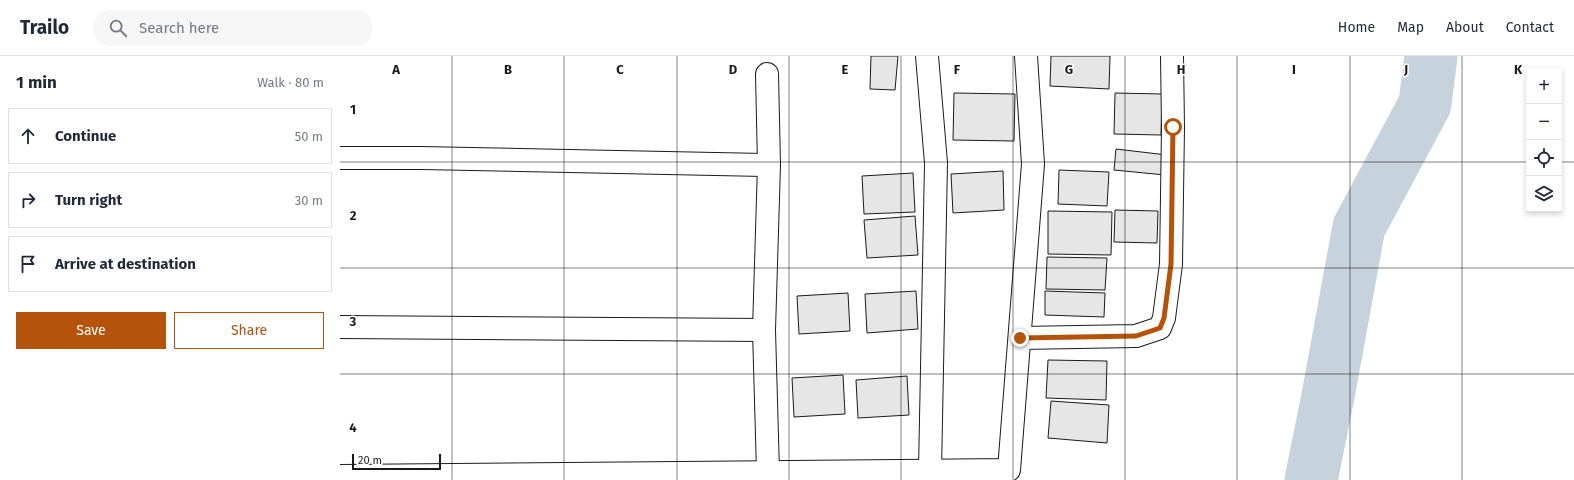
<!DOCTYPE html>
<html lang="en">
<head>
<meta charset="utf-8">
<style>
	:root { --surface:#fff; --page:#f6f6f7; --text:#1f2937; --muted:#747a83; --line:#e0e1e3; --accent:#b45309 }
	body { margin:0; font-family:"Fira Sans",sans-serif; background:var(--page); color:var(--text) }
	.controls { position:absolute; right:12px; top:12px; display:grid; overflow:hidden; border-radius:0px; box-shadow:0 2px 6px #0003 }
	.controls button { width:36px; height:36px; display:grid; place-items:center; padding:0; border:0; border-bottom:1px solid var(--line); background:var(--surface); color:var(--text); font:20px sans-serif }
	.scale { position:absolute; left:12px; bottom:10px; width:89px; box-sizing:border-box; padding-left:4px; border:2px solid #1a1a1a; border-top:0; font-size:11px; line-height:14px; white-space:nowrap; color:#1a1a1a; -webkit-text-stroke:3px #fff; paint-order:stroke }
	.stop { position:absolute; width:12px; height:12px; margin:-9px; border:3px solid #b45309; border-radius:50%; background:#fff }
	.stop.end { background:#b45309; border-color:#fff; box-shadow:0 1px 4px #0008 }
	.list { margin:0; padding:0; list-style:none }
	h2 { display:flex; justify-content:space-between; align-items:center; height:52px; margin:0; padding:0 16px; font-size:17px }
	h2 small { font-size:13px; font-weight:400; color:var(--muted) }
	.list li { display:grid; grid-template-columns:26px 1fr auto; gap:12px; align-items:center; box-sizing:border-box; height:56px; margin:0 8px 8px; padding:0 8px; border:1px solid var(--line); border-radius:0px }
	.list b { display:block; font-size:15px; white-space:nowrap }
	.list em { font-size:13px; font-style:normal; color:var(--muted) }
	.actions { display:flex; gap:8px; padding:12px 16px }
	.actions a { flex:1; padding:9px 0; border:1px solid var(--accent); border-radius:0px; text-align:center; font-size:14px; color:var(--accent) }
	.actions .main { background:var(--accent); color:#fff }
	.icon { flex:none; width:22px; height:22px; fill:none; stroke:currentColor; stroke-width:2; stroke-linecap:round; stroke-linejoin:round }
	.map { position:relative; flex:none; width:1234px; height:424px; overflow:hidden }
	header { display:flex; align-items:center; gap:24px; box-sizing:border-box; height:56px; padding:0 20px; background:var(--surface); border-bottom:1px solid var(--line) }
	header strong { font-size:19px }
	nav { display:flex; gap:22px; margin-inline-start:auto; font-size:14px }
	.search { width:280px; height:36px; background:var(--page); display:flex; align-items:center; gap:10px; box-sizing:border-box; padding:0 14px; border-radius:22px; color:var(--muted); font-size:15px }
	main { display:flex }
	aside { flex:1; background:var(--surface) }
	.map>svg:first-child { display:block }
</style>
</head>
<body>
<header>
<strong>Trailo</strong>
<div class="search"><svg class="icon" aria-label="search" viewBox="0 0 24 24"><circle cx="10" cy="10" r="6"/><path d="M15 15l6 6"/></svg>Search here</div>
<nav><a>Home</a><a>Map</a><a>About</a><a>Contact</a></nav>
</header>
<main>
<aside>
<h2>1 min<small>Walk · 80 m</small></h2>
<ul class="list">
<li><svg class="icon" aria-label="ahead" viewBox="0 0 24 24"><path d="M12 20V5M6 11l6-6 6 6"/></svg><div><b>Continue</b></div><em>50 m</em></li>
<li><svg class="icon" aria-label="right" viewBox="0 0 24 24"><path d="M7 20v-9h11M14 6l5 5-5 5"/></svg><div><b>Turn right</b></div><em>30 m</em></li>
<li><svg class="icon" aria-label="arrive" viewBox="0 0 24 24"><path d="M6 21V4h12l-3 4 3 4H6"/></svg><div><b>Arrive at destination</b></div></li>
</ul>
<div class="actions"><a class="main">Save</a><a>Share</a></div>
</aside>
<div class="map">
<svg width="1234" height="424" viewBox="0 0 1234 424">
	<rect width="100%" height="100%" fill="#fff"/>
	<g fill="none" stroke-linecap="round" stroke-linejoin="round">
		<path stroke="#c6d2dc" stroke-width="53" d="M 971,424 L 988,340 L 1019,171 L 1085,48 L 1091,0"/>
	</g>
	<g fill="#e6e6e6" stroke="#1a1a1a">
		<path d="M 531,0 L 558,0 L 555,34 L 530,33 Z"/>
		<path d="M 711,0 L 770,0 L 769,33 L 710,30 Z"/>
		<path d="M 614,37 L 675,38 L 674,85 L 613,84 Z"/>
		<path d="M 775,37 L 822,38 L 821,79 L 774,78 Z"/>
		<path d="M 776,93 L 827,99 L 825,119 L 774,114 Z"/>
		<path d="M 719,114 L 769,116 L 767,150 L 718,148 Z"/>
		<path d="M 663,115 L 664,154 L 613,157 L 611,118 Z"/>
		<path d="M 573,117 L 575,156 L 524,158 L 522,120 Z"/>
		<path d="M 775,154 L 818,155 L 817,187 L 774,186 Z"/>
		<path d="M 708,155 L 772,156 L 771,199 L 708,198 Z"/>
		<path d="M 575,160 L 578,199 L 527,202 L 524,164 Z"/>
		<path d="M 707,201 L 767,202 L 765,234 L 706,233 Z"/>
		<path d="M 576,235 L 578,273 L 527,277 L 525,238 Z"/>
		<path d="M 705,235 L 765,237 L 764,261 L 705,259 Z"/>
		<path d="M 508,237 L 510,275 L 459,278 L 457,240 Z"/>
		<path d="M 708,304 L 767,305 L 766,344 L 706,342 Z"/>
		<path d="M 503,319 L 505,358 L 454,361 L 452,322 Z"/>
		<path d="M 567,320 L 569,359 L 518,362 L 516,324 Z"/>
		<path d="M 711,345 L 769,349 L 767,387 L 708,382 Z"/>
	</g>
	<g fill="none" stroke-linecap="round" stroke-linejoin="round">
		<g stroke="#1a1a1a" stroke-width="24">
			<g id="street">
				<path d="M 587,0 L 596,107 L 590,415"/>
				<path d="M 427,18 L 429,109 L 424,274 L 428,416"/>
				<path d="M 0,102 L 81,102 L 429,109"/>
				<path d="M 0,271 L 424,274"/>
				<path d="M 680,282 L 796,280 L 820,272 L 824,262 L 831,208 L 833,71 L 832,0"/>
				<path d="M 0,420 L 669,414 L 693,108 L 686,0"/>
			</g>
		</g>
		<use href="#street" stroke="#fff" stroke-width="22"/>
	</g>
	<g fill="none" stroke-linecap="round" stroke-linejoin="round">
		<path stroke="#b45309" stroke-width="5" d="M 680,282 L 796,280 L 820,272 L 824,262 L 831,208 L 833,71"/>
	</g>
	<path fill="none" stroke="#1a1a1a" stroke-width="1" stroke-opacity="0.55" d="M 112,0 L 112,424M 224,0 L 224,424M 337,0 L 337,424M 449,0 L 449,424M 561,0 L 561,424M 673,0 L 673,424M 785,0 L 785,424M 897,0 L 897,424M 1010,0 L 1010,424M 1122,0 L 1122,424M 0,106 L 1189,106M 1219,106 L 1234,106M 0,212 L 1234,212M 0,318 L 1234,318"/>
	<g font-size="13" text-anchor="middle" font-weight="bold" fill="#1a1a1a" stroke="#fff" stroke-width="3" stroke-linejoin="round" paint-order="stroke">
		<text x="56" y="18">A</text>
		<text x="168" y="18">B</text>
		<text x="280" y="18">C</text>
		<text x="393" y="18">D</text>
		<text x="505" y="18">E</text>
		<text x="617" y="18">F</text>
		<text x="729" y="18">G</text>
		<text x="841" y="18">H</text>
		<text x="954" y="18">I</text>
		<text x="1066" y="18">J</text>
		<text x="1178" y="18">K</text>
		<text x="13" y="58">1</text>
		<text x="13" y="164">2</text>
		<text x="13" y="270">3</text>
		<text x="13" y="376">4</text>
	</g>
</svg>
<div class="controls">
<button>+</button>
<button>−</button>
<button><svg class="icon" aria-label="locate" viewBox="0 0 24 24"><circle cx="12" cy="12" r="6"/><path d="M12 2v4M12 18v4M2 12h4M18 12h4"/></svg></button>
<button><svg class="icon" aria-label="layers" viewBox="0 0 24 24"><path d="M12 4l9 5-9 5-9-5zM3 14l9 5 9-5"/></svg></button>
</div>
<div class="scale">20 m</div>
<div class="stop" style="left:833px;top:71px"></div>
<div class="stop end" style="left:680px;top:282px"></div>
</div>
</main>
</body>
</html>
